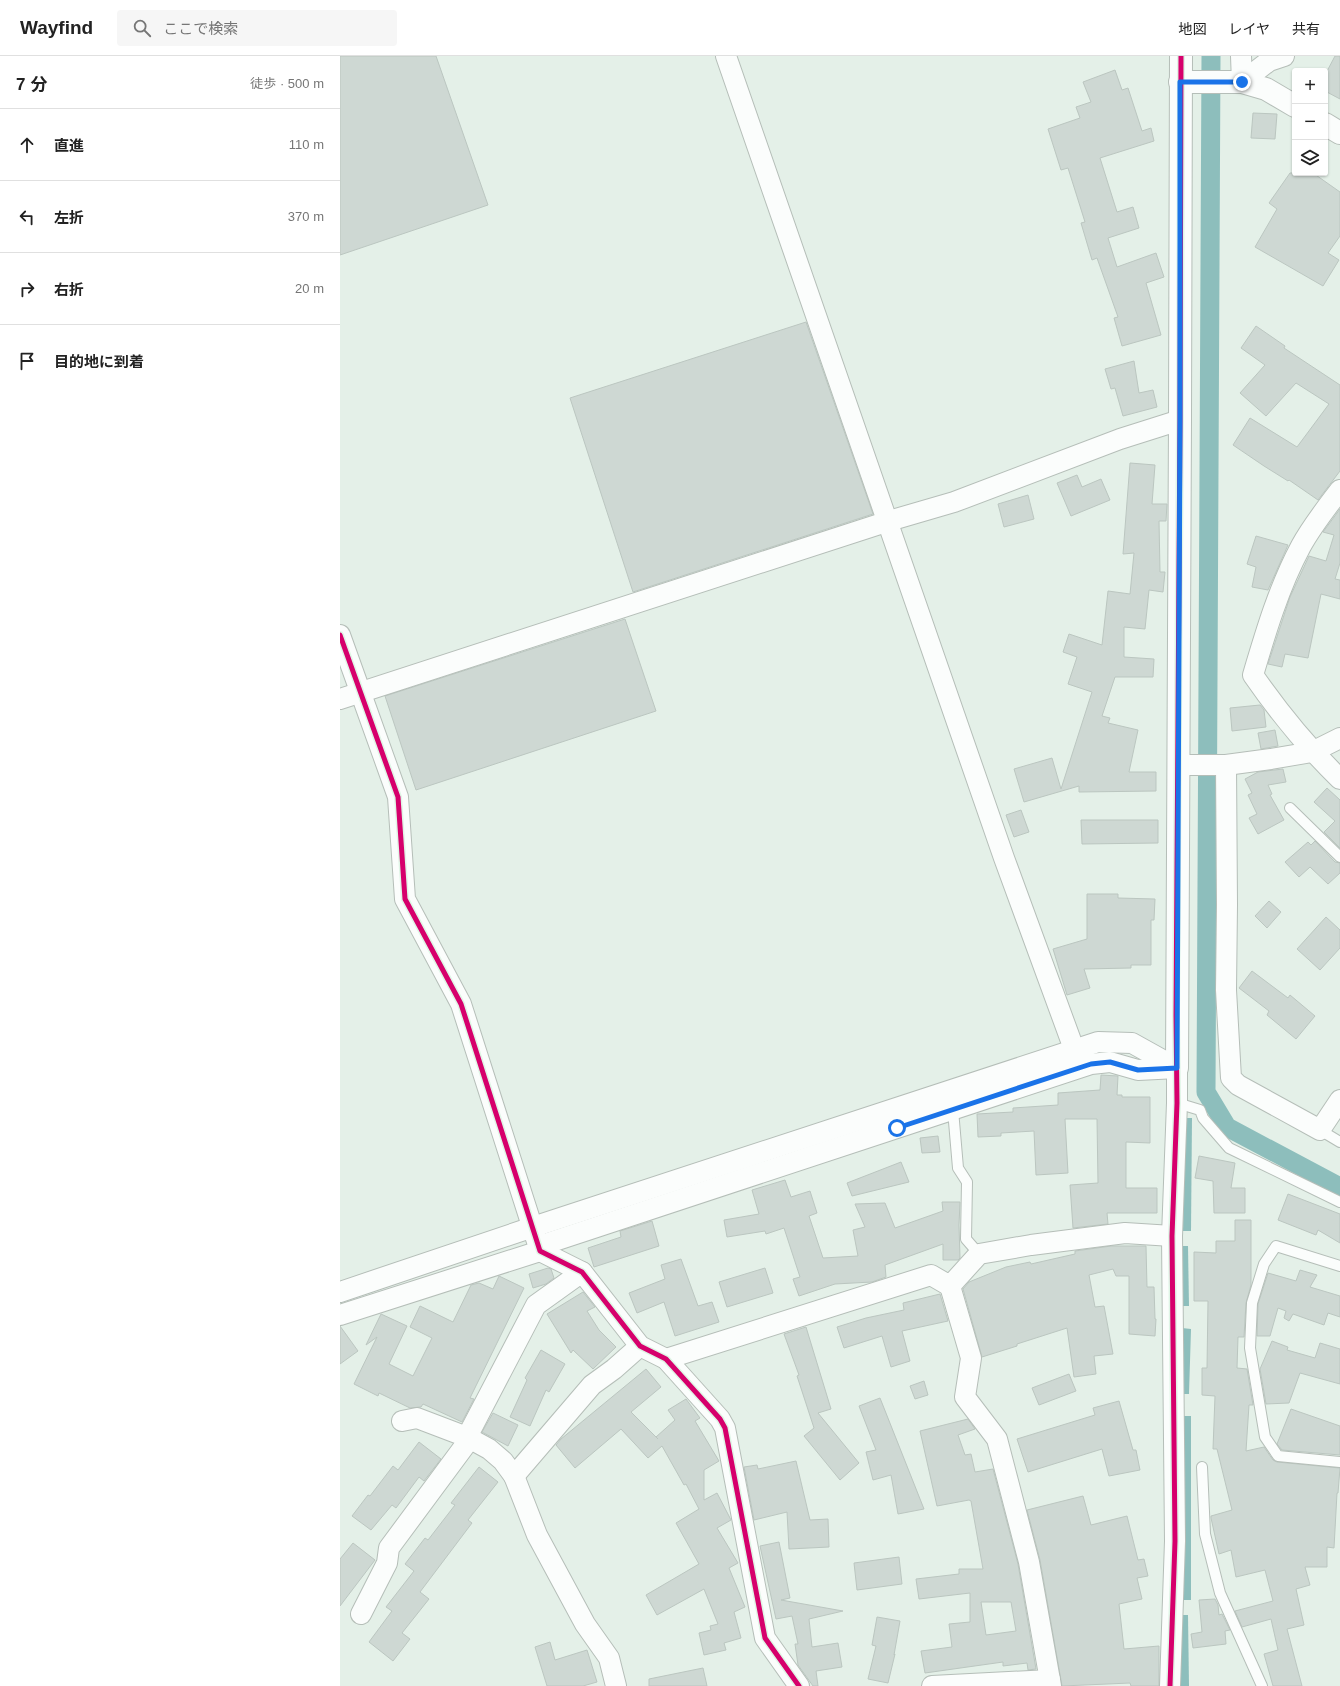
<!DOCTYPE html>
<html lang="ja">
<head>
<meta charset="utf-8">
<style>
	:root { --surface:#fff; --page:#f6f6f6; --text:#222; --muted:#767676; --line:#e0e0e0 }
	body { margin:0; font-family:Helvetica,"Noto Sans JP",sans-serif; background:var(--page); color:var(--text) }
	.controls { position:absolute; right:12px; top:12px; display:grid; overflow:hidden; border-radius:4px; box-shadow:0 1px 3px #0004 }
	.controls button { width:36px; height:36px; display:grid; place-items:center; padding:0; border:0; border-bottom:1px solid var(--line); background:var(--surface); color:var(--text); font:20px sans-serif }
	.stop { position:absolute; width:12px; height:12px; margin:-9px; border:3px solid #1a73e8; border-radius:50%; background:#fff }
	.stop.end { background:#1a73e8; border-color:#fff; box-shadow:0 1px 4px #0008 }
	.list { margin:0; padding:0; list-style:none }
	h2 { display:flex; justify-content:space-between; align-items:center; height:52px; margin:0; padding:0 16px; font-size:17px }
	h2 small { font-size:13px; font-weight:400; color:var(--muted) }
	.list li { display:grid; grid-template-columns:26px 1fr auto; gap:12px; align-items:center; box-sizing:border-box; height:72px; padding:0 16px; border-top:1px solid var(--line) }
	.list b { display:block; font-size:15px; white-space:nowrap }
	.list em { font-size:13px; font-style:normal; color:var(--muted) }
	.icon { flex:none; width:22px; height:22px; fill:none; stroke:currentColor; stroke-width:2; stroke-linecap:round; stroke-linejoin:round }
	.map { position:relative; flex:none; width:1000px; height:1630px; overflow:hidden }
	header { display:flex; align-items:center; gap:24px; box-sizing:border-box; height:56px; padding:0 20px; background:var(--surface); border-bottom:1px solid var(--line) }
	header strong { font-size:19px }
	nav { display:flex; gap:22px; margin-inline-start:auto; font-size:14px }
	.search { width:280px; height:36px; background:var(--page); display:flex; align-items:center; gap:10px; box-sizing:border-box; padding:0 14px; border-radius:4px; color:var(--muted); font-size:15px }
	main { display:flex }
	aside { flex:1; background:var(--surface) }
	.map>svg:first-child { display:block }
</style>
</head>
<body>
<header>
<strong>Wayfind</strong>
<div class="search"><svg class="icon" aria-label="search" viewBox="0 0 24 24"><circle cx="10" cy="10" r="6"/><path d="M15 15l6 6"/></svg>ここで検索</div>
<nav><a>地図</a><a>レイヤ</a><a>共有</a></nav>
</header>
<main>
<aside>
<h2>7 分<small>徒歩 · 500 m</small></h2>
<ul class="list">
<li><svg class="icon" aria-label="ahead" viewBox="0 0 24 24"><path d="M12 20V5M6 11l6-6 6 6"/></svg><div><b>直進</b></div><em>110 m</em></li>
<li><svg class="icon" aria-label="left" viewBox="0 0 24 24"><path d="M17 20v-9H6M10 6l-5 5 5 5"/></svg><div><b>左折</b></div><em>370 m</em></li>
<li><svg class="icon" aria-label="right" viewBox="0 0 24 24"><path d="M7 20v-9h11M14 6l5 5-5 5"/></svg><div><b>右折</b></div><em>20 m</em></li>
<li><svg class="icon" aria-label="arrive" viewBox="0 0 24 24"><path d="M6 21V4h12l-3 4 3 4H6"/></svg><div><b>目的地に到着</b></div></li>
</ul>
</aside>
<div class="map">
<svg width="1000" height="1630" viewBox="0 0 1000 1630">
	<rect width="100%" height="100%" fill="#e4f0e8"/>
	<g fill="#8dbebc">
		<path d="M 844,1062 L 852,1062 L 851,1175 L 843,1175 Z"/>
		<path d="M 841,1190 L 848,1190 L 849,1250 L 842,1250 Z"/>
		<path d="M 842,1272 L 851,1273 L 849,1338 L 840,1338 Z"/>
		<path d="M 843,1360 L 851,1360 L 851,1544 L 842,1544 Z"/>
		<path d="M 841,1559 L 848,1559 L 849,1630 L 841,1630 Z"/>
	</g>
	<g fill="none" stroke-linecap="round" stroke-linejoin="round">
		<path stroke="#8dbebc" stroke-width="19" d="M 871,0 L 866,1036 L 887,1071 L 1000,1131"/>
	</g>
	<g fill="#ced8d3" stroke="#bbc6c0" fill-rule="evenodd">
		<path d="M 0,0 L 96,0 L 148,149 L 0,199 Z"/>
		<path d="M 995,0 L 1000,0 L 1000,43 L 985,35 L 985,19 Z"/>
		<path d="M 775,14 L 782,34 L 788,32 L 802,75 L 811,72 L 814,85 L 760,102 L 777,156 L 793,151 L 799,172 L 768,182 L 777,211 L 816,197 L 824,221 L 806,227 L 821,279 L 782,290 L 774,262 L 778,261 L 757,202 L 752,204 L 741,167 L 745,166 L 728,112 L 721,114 L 708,73 L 740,62 L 736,51 L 751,46 L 743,26 Z"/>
		<path d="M 913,57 L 937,58 L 935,83 L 911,82 Z"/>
		<path d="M 950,117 L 973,117 L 1000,136 L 1000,180 L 988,197 L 999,204 L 983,230 L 915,191 L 937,153 L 929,147 Z"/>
		<path d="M 466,266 L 533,458 L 293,536 L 230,342 Z"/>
		<path d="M 916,270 L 945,290 L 944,292 L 1000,329 L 1000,415 L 978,444 L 949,424 L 948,425 L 924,410 L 893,389 L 910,362 L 957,391 L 989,348 L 956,327 L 926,360 L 900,337 L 925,309 L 901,292 Z"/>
		<path d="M 794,305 L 799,337 L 813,334 L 817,351 L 783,360 L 775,332 L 771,333 L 765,313 Z"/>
		<path d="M 790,407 L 815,409 L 812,448 L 827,448 L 826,465 L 819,465 L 820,516 L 825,516 L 823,536 L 809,534 L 805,573 L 784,571 L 784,601 L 814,603 L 813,621 L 775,621 L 762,660 L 770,662 L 768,667 L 798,674 L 789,716 L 816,716 L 816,735 L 739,736 L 739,730 L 684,746 L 674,713 L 712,702 L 721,733 L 752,636 L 728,628 L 737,601 L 723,596 L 729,578 L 762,589 L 768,535 L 790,538 L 794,497 L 783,498 Z"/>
		<path d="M 737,419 L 742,431 L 761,423 L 770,444 L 731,460 L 717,427 Z"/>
		<path d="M 688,439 L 694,463 L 664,471 L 658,448 Z"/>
		<path d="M 1000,453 L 1000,507 L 995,523 L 1000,524 L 1000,543 L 981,538 L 968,602 L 945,598 L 942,611 L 928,608 L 950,541 L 969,500 L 986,505 L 994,479 L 983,476 Z"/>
		<path d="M 916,480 L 948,489 L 928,534 L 912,531 L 916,511 L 907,508 Z"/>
		<path d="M 285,563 L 316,655 L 76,734 L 45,640 Z"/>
		<path d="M 920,649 L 924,654 L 926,671 L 892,675 L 890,652 Z"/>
		<path d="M 935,674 L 938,690 L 921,693 L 918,677 Z"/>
		<path d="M 943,713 L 946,726 L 928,729 L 932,738 L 930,739 L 944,764 L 918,778 L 909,762 L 917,758 L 908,739 L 912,737 L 905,723 L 918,716 Z"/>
		<path d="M 987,732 L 1000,744 L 1000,792 L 984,776 L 995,765 L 974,746 Z"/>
		<path d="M 681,754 L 689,776 L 674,781 L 666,759 Z"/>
		<path d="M 741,764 L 818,764 L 818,787 L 742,788 Z"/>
		<path d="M 975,785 L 995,806 L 1000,807 L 1000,817 L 988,828 L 970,811 L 959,821 L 945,806 L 968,786 L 971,789 Z"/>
		<path d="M 747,838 L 778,838 L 778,842 L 815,843 L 814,864 L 811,864 L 811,909 L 791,909 L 791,912 L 744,913 L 750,932 L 727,939 L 713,893 L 747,883 Z"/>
		<path d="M 929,845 L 941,856 L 927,872 L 915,860 Z"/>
		<path d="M 986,861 L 1000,874 L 1000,892 L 980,914 L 957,893 Z"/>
		<path d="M 912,915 L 948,942 L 950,939 L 975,960 L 956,983 L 927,959 L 929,955 L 899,932 Z"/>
		<path d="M 761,1019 L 778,1020 L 777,1039 L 782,1039 L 782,1041 L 810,1041 L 810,1087 L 786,1086 L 786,1132 L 817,1132 L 817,1157 L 767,1157 L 768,1168 L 733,1172 L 730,1129 L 758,1127 L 757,1063 L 725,1063 L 728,1117 L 696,1119 L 694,1075 L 661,1077 L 661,1080 L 638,1081 L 637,1058 L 673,1056 L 673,1052 L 718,1049 L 718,1037 L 760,1034 Z"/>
		<path d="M 598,1080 L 600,1096 L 582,1097 L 580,1082 Z"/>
		<path d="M 859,1100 L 895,1107 L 891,1132 L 905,1132 L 905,1157 L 874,1157 L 873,1125 L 855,1122 Z"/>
		<path d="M 561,1106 L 569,1126 L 512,1140 L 507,1127 Z"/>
		<path d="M 445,1124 L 451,1141 L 470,1135 L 477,1157 L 469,1160 L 483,1202 L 518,1200 L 513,1174 L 525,1171 L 515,1148 L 545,1147 L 555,1172 L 603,1155 L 602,1146 L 620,1146 L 619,1169 L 620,1202 L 618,1204 L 603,1204 L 603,1188 L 545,1209 L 546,1221 L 532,1226 L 495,1228 L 459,1240 L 453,1223 L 460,1221 L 444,1172 L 426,1178 L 425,1175 L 387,1181 L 384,1164 L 419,1158 L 412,1134 Z"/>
		<path d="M 948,1138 L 1000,1158 L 1000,1187 L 978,1174 L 976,1179 L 938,1164 Z"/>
		<path d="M 895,1164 L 911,1164 L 911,1229 L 906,1247 L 904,1281 L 898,1281 L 897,1312 L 907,1313 L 913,1349 L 909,1349 L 906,1395 L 924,1391 L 933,1404 L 937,1406 L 1000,1412 L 998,1437 L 997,1437 L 994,1492 L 987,1491 L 987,1511 L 965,1511 L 970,1529 L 956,1533 L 964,1569 L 947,1573 L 962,1630 L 933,1630 L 924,1598 L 938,1594 L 931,1563 L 902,1571 L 895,1555 L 933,1545 L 925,1514 L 896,1521 L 891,1494 L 879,1498 L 871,1462 L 871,1460 L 892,1454 L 877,1393 L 873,1393 L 875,1340 L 862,1339 L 862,1312 L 867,1312 L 868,1245 L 854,1245 L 854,1196 L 876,1197 L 876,1185 L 895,1185 Z"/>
		<path d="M 312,1165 L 319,1190 L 254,1211 L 248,1192 L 281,1181 L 280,1175 Z"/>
		<path d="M 771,1190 L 806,1190 L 807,1231 L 814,1231 L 815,1263 L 816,1263 L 815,1280 L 789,1278 L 789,1220 L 776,1220 L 773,1213 L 749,1219 L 755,1251 L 764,1250 L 773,1298 L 754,1300 L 756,1318 L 734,1321 L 727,1272 L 677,1288 L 677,1290 L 642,1301 L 623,1233 L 629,1226 L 666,1211 L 690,1206 L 691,1208 L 735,1198 L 735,1195 Z"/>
		<path d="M 341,1203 L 358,1250 L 372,1246 L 379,1266 L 335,1280 L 324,1246 L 297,1257 L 289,1237 L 325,1223 L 321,1209 Z"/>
		<path d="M 208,1212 L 211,1213 L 214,1222 L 206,1228 L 193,1232 L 189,1218 Z"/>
		<path d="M 425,1212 L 433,1237 L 387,1251 L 379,1226 Z"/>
		<path d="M 960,1214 L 977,1219 L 970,1231 L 1000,1240 L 1000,1261 L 988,1257 L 984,1269 L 953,1258 L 949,1265 L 944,1262 L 946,1255 L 938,1252 L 930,1280 L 917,1280 L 918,1248 L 928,1217 L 956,1225 Z"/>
		<path d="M 159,1220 L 184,1232 L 130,1342 L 134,1343 L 122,1366 L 83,1348 L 81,1351 L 70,1352 L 39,1337 L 38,1340 L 14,1328 L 37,1281 L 26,1289 L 41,1258 L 67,1270 L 49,1308 L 73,1320 L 92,1282 L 70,1271 L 80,1250 L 113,1266 L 131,1229 L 139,1227 L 153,1233 Z"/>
		<path d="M 243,1236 L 255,1251 L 247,1255 L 259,1274 L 276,1291 L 253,1313 L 233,1294 L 231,1297 L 207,1258 Z"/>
		<path d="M 600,1238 L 608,1265 L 562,1275 L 570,1305 L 551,1311 L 542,1280 L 504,1292 L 497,1271 L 526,1262 L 564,1254 L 563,1247 Z"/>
		<path d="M 0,1270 L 18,1295 L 0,1308 Z"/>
		<path d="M 466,1271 L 491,1353 L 478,1357 L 519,1407 L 500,1424 L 464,1380 L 474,1372 L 457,1320 L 459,1319 L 444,1278 Z"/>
		<path d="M 932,1285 L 948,1291 L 947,1294 L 975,1302 L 980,1287 L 1000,1293 L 1000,1328 L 960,1317 L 949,1347 L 926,1348 L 920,1313 Z"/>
		<path d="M 201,1294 L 225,1308 L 209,1336 L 206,1334 L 190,1370 L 170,1361 L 187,1324 L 185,1322 Z"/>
		<path d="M 306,1313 L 321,1331 L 291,1356 L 318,1383 L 316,1381 L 335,1364 L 328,1354 L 346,1343 L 360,1362 L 355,1365 L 379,1405 L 364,1414 L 364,1444 L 377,1437 L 390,1462 L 391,1464 L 377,1472 L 398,1507 L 389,1512 L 405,1551 L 394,1556 L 401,1582 L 384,1587 L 386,1594 L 364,1599 L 359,1577 L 371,1574 L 370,1570 L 378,1568 L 364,1533 L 317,1559 L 306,1539 L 359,1508 L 336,1467 L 359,1453 L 346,1428 L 344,1429 L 322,1390 L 308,1402 L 281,1373 L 235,1412 L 216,1389 L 221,1383 Z"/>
		<path d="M 729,1318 L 736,1335 L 699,1349 L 692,1332 Z"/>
		<path d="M 584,1325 L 588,1339 L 575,1343 L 570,1330 Z"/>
		<path d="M 540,1342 L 584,1453 L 558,1458 L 551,1419 L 533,1424 L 526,1396 L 536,1394 L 519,1350 Z"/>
		<path d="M 779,1345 L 793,1394 L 796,1394 L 800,1414 L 769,1420 L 762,1393 L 688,1416 L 677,1383 L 755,1359 L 753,1352 Z"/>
		<path d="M 951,1353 L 1000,1370 L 1000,1399 L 942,1394 L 937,1388 Z"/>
		<path d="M 153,1357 L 178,1369 L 168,1390 L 142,1376 Z"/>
		<path d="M 628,1363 L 635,1373 L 618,1379 L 625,1399 L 631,1398 L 635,1416 L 653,1413 L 678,1508 L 696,1613 L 688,1614 L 687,1607 L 663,1610 L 663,1606 L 585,1617 L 581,1595 L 612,1591 L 609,1568 L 630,1566 L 630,1537 L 579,1543 L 576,1523 L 619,1518 L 619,1513 L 643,1513 L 631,1445 L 629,1444 L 597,1450 L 580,1375 ZM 641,1546 L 671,1546 L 676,1575 L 646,1579 Z"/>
		<path d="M 79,1386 L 101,1403 L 84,1425 L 79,1421 L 56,1452 L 52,1449 L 31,1474 L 12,1460 L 28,1439 L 30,1440 L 53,1410 L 58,1414 Z"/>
		<path d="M 456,1405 L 470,1464 L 488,1463 L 489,1491 L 449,1493 L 447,1456 L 414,1464 L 404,1411 L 417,1409 L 418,1413 Z"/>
		<path d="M 139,1411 L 158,1426 L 128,1464 L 132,1467 L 80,1536 L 89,1543 L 62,1577 L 70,1583 L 53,1605 L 29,1586 L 52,1555 L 46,1551 L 74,1515 L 65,1508 L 85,1482 L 88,1484 L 115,1449 L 111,1447 Z"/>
		<path d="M 743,1440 L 751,1469 L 787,1460 L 798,1504 L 804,1503 L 808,1520 L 797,1522 L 802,1543 L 779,1548 L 784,1593 L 819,1590 L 819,1630 L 791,1630 L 790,1627 L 722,1630 L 700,1504 L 687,1454 Z"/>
		<path d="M 439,1486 L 450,1542 L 441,1544 L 503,1555 L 469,1563 L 472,1591 L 498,1587 L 502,1611 L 476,1615 L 478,1630 L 473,1630 L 458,1609 L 455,1588 L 458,1588 L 452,1560 L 436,1563 L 420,1490 Z"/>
		<path d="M 13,1487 L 35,1504 L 0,1550 L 0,1503 Z"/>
		<path d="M 559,1501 L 562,1528 L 517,1534 L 514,1507 Z"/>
		<path d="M 875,1543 L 878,1549 L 879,1559 L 882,1558 L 890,1574 L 885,1575 L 886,1588 L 853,1592 L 851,1578 L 862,1576 L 859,1544 Z"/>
		<path d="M 537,1561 L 560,1565 L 554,1599 L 555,1598 L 548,1627 L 528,1623 L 536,1590 L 532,1589 Z"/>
		<path d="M 210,1586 L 215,1604 L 247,1594 L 257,1626 L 243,1630 L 207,1630 L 195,1591 Z"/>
		<path d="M 363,1612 L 367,1630 L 309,1630 L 309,1623 Z"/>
	</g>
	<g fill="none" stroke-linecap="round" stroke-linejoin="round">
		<g stroke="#b5beb8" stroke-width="12">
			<g id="service">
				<path d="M 950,752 L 1000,801"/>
				<path d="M 837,1047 L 860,1054 L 863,1062 L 889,1092 L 1000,1146"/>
				<path d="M 613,1054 L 618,1112 L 627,1126 L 626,1183 L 639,1198"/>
				<path d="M 980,1074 L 1000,1086"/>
				<path d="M 1000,1210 L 936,1190 L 924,1208 L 912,1247 L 910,1292 L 925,1381 L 938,1400 L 1000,1406"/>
				<path d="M 862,1411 L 865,1478 L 880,1537 L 922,1630"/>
			</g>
		</g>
		<g stroke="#b5beb8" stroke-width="22">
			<g id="minor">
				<path d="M 386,0 L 664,802 L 734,993"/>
				<path d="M 901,0 L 902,26"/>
				<path d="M 902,26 L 929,5 L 944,0"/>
				<path d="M 1000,434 C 986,452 972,470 961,490 C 939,531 926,575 913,619 C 940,658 966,690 1000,723"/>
				<path d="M 0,579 L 58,741 L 65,843 L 121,948 L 200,1195 L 242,1216 L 300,1290 L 326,1303 L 380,1363 L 385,1372 L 425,1582 L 459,1630"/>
				<path d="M 0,643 L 549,465 L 614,446 L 780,383 L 840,364"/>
				<path d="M 838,709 L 886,709 L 931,703 L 972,696 L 1000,682"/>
				<path d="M 886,709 L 887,849 L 886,934 L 891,1022 L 898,1029 L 980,1074 L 1000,1044"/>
				<path d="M 199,1190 L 751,1008 L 770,1006 L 798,1014 L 837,1012"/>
				<path d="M 610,1230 L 631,1302 L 625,1341 L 657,1383 L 689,1506 L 711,1630"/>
				<path d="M 0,1236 L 193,1171 L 758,986 L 792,987 L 837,1012"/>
				<path d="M 0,1259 L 200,1195"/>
				<path d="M 326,1303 L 591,1219 L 610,1230 L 639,1198 L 691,1189 L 785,1177 L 832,1180"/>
				<path d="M 62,1365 L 77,1362 L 127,1381 L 149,1393 L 163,1405 L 174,1420 L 252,1329 L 274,1313 L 300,1290"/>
				<path d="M 174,1420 L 197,1479 L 245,1568 L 269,1602 L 276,1630"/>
				<path d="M 21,1558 L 47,1507 L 49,1492 L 126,1388 L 127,1381 L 196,1249 L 242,1216"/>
				<path d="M 592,1630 L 710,1624"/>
				<path d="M 830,1630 L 835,1485 L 832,1180 L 837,1047 L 837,1012"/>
			</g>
		</g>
		<g stroke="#b5beb8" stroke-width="24">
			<g id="tertiary">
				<path d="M 840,26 L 902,26 L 926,33 L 955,50"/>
				<path d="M 985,68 L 1000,77"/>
				<path d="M 837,1012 L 840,364 L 841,0"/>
			</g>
		</g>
		<use href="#service" stroke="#fbfdfc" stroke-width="10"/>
		<use href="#minor" stroke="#fbfdfc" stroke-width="20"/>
		<use href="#tertiary" stroke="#fbfdfc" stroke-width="22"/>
		<g stroke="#dff5e6" stroke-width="8">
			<g id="cycleway">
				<path d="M 0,579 L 58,741 L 65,843 L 121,948 L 200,1195 L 242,1216 L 300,1290 L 326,1303 L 380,1363 L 385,1372 L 425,1582 L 459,1630"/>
				<path d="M 830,1630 L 835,1485 L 832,1180 L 837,1047 L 836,959 L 840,364 L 841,0"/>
			</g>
		</g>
		<use href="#cycleway" stroke="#d6006c" stroke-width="5"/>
	</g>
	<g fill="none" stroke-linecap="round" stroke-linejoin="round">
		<path stroke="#1a73e8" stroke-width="5" d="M 557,1072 L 751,1008 L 770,1006 L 798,1014 L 837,1012 L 840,364 L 840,26 L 902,26"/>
	</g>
</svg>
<div class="controls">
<button>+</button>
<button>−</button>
<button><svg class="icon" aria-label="layers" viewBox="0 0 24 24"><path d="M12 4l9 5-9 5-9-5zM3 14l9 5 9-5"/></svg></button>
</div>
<div class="stop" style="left:557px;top:1072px"></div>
<div class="stop end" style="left:902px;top:26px"></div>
</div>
</main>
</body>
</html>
